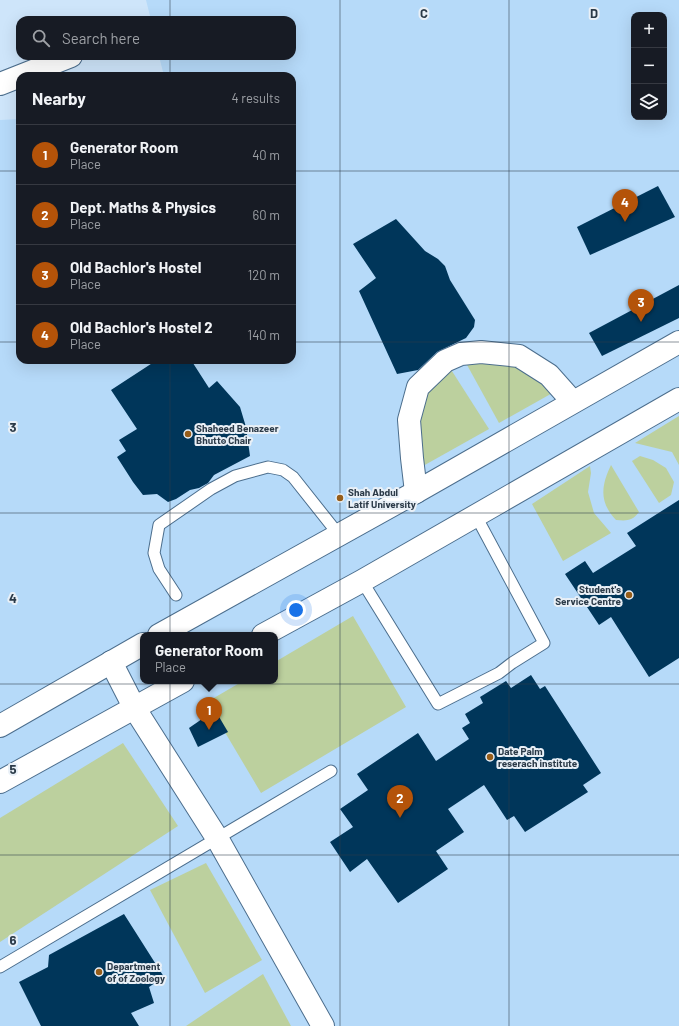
<!DOCTYPE html>
<html lang="en">
<head>
<meta charset="utf-8">
<style>
	:root { --surface:#171b24; --page:#20242c; --text:#f1f3f6; --muted:#9ea1a6; --line:#363941; --accent:#b45309 }
	body { margin:0; font-family:Barlow,sans-serif; background:var(--page); color:var(--text) }
	.controls { position:absolute; right:12px; top:12px; display:grid; overflow:hidden; border-radius:8px; box-shadow:0 4px 16px #0002 }
	.controls button { width:36px; height:36px; display:grid; place-items:center; padding:0; border:0; border-bottom:1px solid var(--line); background:var(--surface); color:var(--text); font:20px sans-serif }
	.you { position:absolute; left:296px; top:610px; width:14px; height:14px; margin:-10px; border:3px solid #fff; border-radius:50%; background:#1a73e8; box-shadow:0 0 0 6px #1a73e833 }
	.badge { display:grid; place-items:center; width:26px; height:26px; border-radius:50%; background:var(--accent); color:#fff; font-size:13px; font-weight:700 }
	.pin { position:absolute; translate:-50% -33px; filter:drop-shadow(0 1px 2px #0008) }
	.pin::after { content:''; position:absolute; top:21px; width:14px; height:12px; background:inherit; clip-path:polygon(0 0,100% 0,50% 100%) }
	.popup { position:absolute; left:140px; top:632px; width:138px; height:52px; box-sizing:border-box; display:grid; place-content:center; border-radius:8px; background:var(--surface); filter:drop-shadow(0 1px 3px #0005); font-size:13px; white-space:nowrap; color:var(--muted) }
	.popup b { font-size:15px; color:var(--text) }
	.popup::after { content:''; position:absolute; left:50%; top:100%; margin-left:-8px; border:8px solid transparent; border-top-color:var(--surface) }
	.list { margin:0; padding:0; list-style:none }
	h2 { display:flex; justify-content:space-between; align-items:center; height:52px; margin:0; padding:0 16px; font-size:17px }
	h2 small { font-size:13px; font-weight:400; color:var(--muted) }
	.list li { display:grid; grid-template-columns:26px 1fr auto; gap:12px; align-items:center; box-sizing:border-box; height:60px; padding:0 16px; border-top:1px solid var(--line) }
	.list b { display:block; font-size:15px; white-space:nowrap }
	.list p { margin:0; font-size:13px; white-space:nowrap; color:var(--muted) }
	.list em { font-size:13px; font-style:normal; color:var(--muted) }
	.icon { flex:none; width:22px; height:22px; fill:none; stroke:currentColor; stroke-width:2; stroke-linecap:round; stroke-linejoin:round }
	.map { position:relative; flex:none; width:679px; height:1026px; overflow:hidden }
	.search { position:absolute; background:var(--surface); box-shadow:0 4px 16px #0002; left:16px; top:16px; width:280px; height:44px; display:flex; align-items:center; gap:10px; box-sizing:border-box; padding:0 14px; border-radius:12px; color:var(--muted); font-size:15px }
	.panel { position:absolute; background:var(--surface); box-shadow:0 4px 16px #0002; left:16px; top:72px; width:280px; height:292px; border-radius:12px }
	.map>svg:first-child { display:block }
</style>
</head>
<body>
<div class="map">
<svg width="679" height="1026" viewBox="0 0 679 1026">
	<rect width="100%" height="100%" fill="#cee5fa"/>
	<path fill="#b6daf9" fill-rule="evenodd" d="M 146,0 L 679,0 L 679,1026 L 0,1026 L 0,120 L 20,119 L 20,360 L 292,360 L 292,76 L 164,76 L 159,56 L 292,56 L 292,20 L 151,20 ZM 634,15 L 664,15 L 664,117 L 634,117 ZM 143,635 L 275,635 L 275,681 L 143,681 Z"/>
	<g fill="#bcd09e">
		<path d="M 461,354 L 519,356 L 556,391 L 499,423 Z"/>
		<path d="M 450,368 L 489,429 L 423,466 L 412,458 L 418,387 Z"/>
		<path d="M 679,416 L 679,465 L 672,452 L 635,443 Z"/>
		<path d="M 640,456 L 653,460 L 666,468 L 674,482 L 671,495 L 659,503 L 632,461 Z"/>
		<path d="M 611,465 L 639,512 C 632,521 627,521 616,520 C 599,502 601,486 611,465 Z"/>
		<path d="M 590,466 L 591,473 L 588,492 L 594,513 L 611,533 L 563,561 L 532,504 Z"/>
		<path d="M 353,616 L 406,707 L 261,793 L 207,702 L 243,681 L 275,681 L 275,662 Z"/>
		<path d="M 123,743 L 178,826 L 0,942 L 0,818 Z"/>
		<path d="M 206,863 L 262,960 L 205,993 L 150,890 Z"/>
		<path d="M 263,974 L 291,1026 L 186,1026 Z"/>
	</g>
	<g fill="#00365a">
		<path d="M 658,186 L 675,217 L 590,255 L 577,227 Z"/>
		<path d="M 396,219 L 425,251 L 438,259 L 445,266 L 450,280 L 475,320 L 474,327 L 466,338 L 437,352 L 418,370 L 397,374 L 359,291 L 376,278 L 353,244 Z"/>
		<path d="M 679,285 L 679,318 L 602,356 L 589,333 Z"/>
		<path d="M 157,360 L 191,360 L 209,388 L 217,381 L 240,407 L 246,427 L 250,456 L 214,475 L 208,483 L 199,488 L 190,490 L 176,499 L 168,502 L 157,494 L 143,495 L 133,482 L 117,457 L 126,451 L 119,440 L 137,429 L 111,390 Z"/>
		<path d="M 679,500 L 679,658 L 649,677 L 611,617 L 599,625 L 565,574 L 585,561 L 593,573 L 636,546 L 627,533 Z"/>
		<path d="M 531,675 L 540,689 L 545,686 L 601,773 L 583,785 L 588,792 L 525,832 L 514,816 L 507,820 L 484,785 L 448,809 L 464,832 L 436,851 L 448,869 L 398,903 L 367,859 L 350,872 L 330,842 L 353,827 L 340,809 L 368,790 L 357,774 L 418,733 L 436,761 L 469,739 L 462,728 L 470,723 L 465,714 L 483,703 L 480,697 L 506,681 L 511,688 Z"/>
		<path d="M 215,710 L 228,732 L 198,747 L 189,728 Z"/>
		<path d="M 124,914 L 164,977 L 149,987 L 154,1003 L 131,1013 L 139,1026 L 41,1026 L 19,982 L 48,967 L 49,955 Z"/>
	</g>
	<g fill="none" stroke-linecap="round" stroke-linejoin="round">
		<g stroke="#4c6e8d" stroke-width="13">
			<g id="lane">
				<path d="M 362,581 L 438,704 L 499,673 L 512,663 L 544,643 L 476,516"/>
				<path d="M 176,595 L 159,569 L 154,553 L 159,525 L 211,489 L 235,476 L 268,467 L 283,470 L 293,477 L 339,535"/>
				<path d="M 0,967 L 331,771"/>
			</g>
		</g>
		<g stroke="#4c6e8d" stroke-width="24">
			<g id="street">
				<path d="M 0,84 L 71,56"/>
				<path d="M 416,492 L 412,458 L 409,420 L 418,387 L 445,361 L 461,354 L 481,352 L 519,356 L 549,375 L 573,402"/>
				<path d="M 159,635 L 416,492 L 679,342"/>
				<path d="M 263,635 L 362,581 L 679,399"/>
				<path d="M 111,662 L 135,709 L 217,838 L 323,1026"/>
				<path d="M 0,726 L 143,644"/>
				<path d="M 0,782 L 183,681"/>
			</g>
		</g>
		<use href="#lane" stroke="#fff" stroke-width="11"/>
		<use href="#street" stroke="#fff" stroke-width="22"/>
	</g>
	<path fill="none" stroke="#2b3a48" stroke-width="1" stroke-opacity="0.55" d="M 170,0 L 170,20M 340,0 L 340,1026M 509,0 L 509,1026M 170,56 L 170,76M 0,171 L 20,171M 292,171 L 679,171M 0,342 L 20,342M 292,342 L 679,342M 170,360 L 170,1026M 0,513 L 679,513M 0,684 L 679,684M 0,855 L 679,855"/>
	<g fill="#965d19" stroke="#e9f0f7" stroke-width="1.5">
		<circle cx="188" cy="434" r="4"/>
		<circle cx="340" cy="498" r="4"/>
		<circle cx="629" cy="595" r="4"/>
		<circle cx="490" cy="757" r="4"/>
		<circle cx="99" cy="972" r="4"/>
	</g>
	<g text-anchor="middle" stroke-width="4" stroke-linejoin="round" paint-order="stroke">
		<g font-size="10" font-weight="bold" fill="#2b3a48" stroke="#e9f0f7" text-anchor="start">
			<text x="196" y="432">Shaheed Benazeer<tspan x="196" dy="12">Bhutto Chair</tspan></text>
			<text x="348" y="496">Shah Abdul<tspan x="348" dy="12">Latif University</tspan></text>
			<text x="621" y="593" text-anchor="end">Student's<tspan x="621" dy="12">Service Centre</tspan></text>
			<text x="498" y="755">Date Palm<tspan x="498" dy="12">reserach institute</tspan></text>
			<text x="107" y="970">Department<tspan x="107" dy="12">of of Zoology</tspan></text>
		</g>
	</g>
	<g font-size="13" text-anchor="middle" font-weight="bold" fill="#2b3a48" stroke="#e9f0f7" stroke-width="4" stroke-linejoin="round" paint-order="stroke">
		<text x="424" y="18">C</text>
		<text x="594" y="18">D</text>
		<text x="13" y="432">3</text>
		<text x="13" y="603">4</text>
		<text x="13" y="774">5</text>
		<text x="13" y="945">6</text>
	</g>
</svg>
<div class="controls">
<button>+</button>
<button>−</button>
<button><svg class="icon" aria-label="layers" viewBox="0 0 24 24"><path d="M12 4l9 5-9 5-9-5zM3 14l9 5 9-5"/></svg></button>
</div>
<div class="you"></div>
<div class="pin badge" style="left:209px;top:730px">1</div>
<div class="popup"><b>Generator Room</b>Place</div>
<div class="pin badge" style="left:400px;top:818px">2</div>
<div class="pin badge" style="left:641px;top:322px">3</div>
<div class="pin badge" style="left:625px;top:222px">4</div>
<div class="search"><svg class="icon" aria-label="search" viewBox="0 0 24 24"><circle cx="10" cy="10" r="6"/><path d="M15 15l6 6"/></svg>Search here</div>
<section class="panel">
<h2>Nearby<small>4 results</small></h2>
<ul class="list">
<li><span class="badge">1</span><div><b>Generator Room</b><p>Place</p></div><em>40 m</em></li>
<li><span class="badge">2</span><div><b>Dept. Maths &amp; Physics</b><p>Place</p></div><em>60 m</em></li>
<li><span class="badge">3</span><div><b>Old Bachlor's Hostel</b><p>Place</p></div><em>120 m</em></li>
<li><span class="badge">4</span><div><b>Old Bachlor's Hostel 2</b><p>Place</p></div><em>140 m</em></li>
</ul>
</section>
</div>
</body>
</html>
